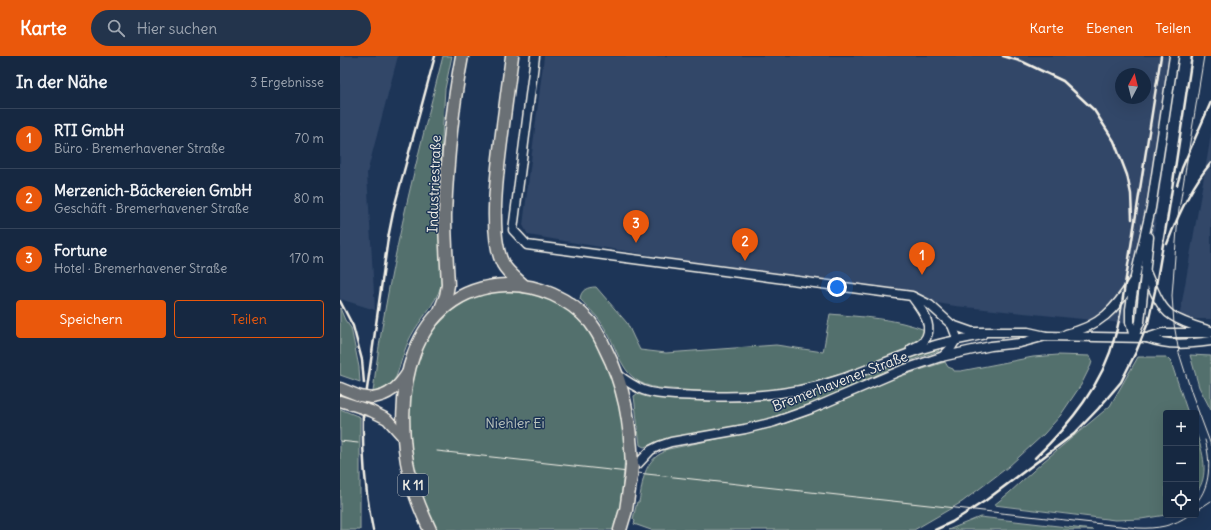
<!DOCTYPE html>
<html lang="de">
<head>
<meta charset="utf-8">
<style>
	:root { --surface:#162841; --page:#23344c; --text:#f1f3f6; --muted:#9ea6b1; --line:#35445a; --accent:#ea580c }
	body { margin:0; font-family:Delius,sans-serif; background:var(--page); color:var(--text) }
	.controls { position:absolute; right:12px; bottom:12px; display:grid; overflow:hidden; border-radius:4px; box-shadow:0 4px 16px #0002 }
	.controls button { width:36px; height:36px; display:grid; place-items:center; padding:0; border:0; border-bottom:1px solid var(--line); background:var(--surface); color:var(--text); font:20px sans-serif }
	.compass { position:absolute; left:775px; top:12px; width:36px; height:36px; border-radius:50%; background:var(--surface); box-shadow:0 4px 16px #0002; rotate:7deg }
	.you { position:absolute; left:497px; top:231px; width:14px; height:14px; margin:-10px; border:3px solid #fff; border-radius:50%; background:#1a73e8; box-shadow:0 0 0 6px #1a73e833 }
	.badge { display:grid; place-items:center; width:26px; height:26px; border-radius:50%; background:var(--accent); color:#fff; font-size:13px; font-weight:700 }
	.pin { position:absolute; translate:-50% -33px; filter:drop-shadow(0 1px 2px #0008) }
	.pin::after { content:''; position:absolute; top:21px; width:14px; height:12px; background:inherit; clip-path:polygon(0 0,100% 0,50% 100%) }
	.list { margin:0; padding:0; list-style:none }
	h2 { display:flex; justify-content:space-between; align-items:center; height:52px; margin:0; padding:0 16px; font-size:17px }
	h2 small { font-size:13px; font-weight:400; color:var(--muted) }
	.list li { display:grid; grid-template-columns:26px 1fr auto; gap:12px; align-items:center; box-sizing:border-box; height:60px; padding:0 16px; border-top:1px solid var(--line) }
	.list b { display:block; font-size:15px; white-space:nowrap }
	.list p { margin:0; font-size:13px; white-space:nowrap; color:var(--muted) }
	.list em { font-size:13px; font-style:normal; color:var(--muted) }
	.actions { display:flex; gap:8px; padding:12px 16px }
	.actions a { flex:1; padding:9px 0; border:1px solid var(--accent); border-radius:4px; text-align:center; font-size:14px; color:var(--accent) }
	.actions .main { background:var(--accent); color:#fff }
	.icon { flex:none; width:22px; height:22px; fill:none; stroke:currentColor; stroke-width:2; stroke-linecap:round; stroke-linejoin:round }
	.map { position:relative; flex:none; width:871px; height:474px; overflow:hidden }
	header { display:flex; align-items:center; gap:24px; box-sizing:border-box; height:56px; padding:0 20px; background:var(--accent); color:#fff }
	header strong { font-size:19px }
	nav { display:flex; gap:22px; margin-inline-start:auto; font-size:14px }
	.search { width:280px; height:36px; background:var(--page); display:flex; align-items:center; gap:10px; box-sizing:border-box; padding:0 14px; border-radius:22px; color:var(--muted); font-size:15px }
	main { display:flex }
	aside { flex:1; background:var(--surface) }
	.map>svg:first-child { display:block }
</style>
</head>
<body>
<header>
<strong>Karte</strong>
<div class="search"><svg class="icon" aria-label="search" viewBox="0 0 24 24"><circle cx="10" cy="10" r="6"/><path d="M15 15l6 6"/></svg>Hier suchen</div>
<nav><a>Karte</a><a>Ebenen</a><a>Teilen</a></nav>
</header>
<main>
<aside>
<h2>In der Nähe<small>3 Ergebnisse</small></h2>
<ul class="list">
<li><span class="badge">1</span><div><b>RTI GmbH</b><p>Büro · Bremerhavener Straße</p></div><em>70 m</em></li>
<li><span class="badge">2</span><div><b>Merzenich-Bäckereien GmbH</b><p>Geschäft · Bremerhavener Straße</p></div><em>80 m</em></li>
<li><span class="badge">3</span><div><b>Fortune</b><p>Hotel · Bremerhavener Straße</p></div><em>170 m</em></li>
</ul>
<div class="actions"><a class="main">Speichern</a><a>Teilen</a></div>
</aside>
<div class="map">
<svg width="871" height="474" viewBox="0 0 871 474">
	<rect width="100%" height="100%" fill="#1d3557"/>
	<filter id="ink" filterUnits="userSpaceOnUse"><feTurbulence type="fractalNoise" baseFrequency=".025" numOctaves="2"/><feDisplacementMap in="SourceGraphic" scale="8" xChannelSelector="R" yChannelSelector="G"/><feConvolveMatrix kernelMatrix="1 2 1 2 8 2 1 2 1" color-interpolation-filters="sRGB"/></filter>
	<g filter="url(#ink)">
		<g fill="#304668" fill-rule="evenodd">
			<path d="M 0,0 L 58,0 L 27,117 L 35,254 L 0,243 Z"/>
			<path d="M 204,0 L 839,0 L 801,269 L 615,250 L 188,179 L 183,169 ZM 781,18 L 805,18 L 805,42 L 781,42 Z"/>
			<path d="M 871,76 L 871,263 L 839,263 L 869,91 Z"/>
		</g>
		<g fill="#526f6d" stroke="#a3b0aa">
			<path d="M 103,0 L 112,0 L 105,33 L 100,114 L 101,230 C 95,249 80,263 71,280 C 64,293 61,308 56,321 C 50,330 44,334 33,336 C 46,222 75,111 103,0 Z"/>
			<path d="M 256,231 L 287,267 L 294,282 L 300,294 L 326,297 L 436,289 L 483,296 L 490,258 C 522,261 555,262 585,274 L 579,287 L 572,290 C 527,309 482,328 433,334 C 395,339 356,335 318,332 C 280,326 281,297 264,271 C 258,260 248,252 240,243 C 241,234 247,231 256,231 Z"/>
			<path d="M 167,234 C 177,235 188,234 197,237 C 218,243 240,260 253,278 C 264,295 277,329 281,348 C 287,379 285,411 281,442 L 283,443 L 274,469 L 276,471 L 275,474 L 95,474 L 81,440 L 74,412 L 69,383 L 68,358 L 74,309 L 95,268 L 98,269 L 106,261 L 104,260 L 134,240 Z"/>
			<path d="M 0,252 L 5,264 L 11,272 L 19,311 L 20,326 L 0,319 Z"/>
			<path d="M 598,292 L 599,295 C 547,310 501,339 449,357 C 408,370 366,374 324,383 C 317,385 311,389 304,391 L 300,389 L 294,340 L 297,338 L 307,341 C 366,346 426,350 483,334 C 522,322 558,303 598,292 Z"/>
			<path d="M 718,299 L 750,300 L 752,304 L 751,309 L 741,329 L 720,360 L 704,378 L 668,411 L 622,446 L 574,474 L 311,474 L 294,468 L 295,465 L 293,463 L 297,446 L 299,446 C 303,426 303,405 324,396 L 324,394 L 434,371 L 466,360 L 552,323 L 605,306 L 608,311 L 613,313 L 614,315 L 621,315 L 693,301 Z"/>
			<path d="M 850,299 L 871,300 L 871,354 L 859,331 Z"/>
			<path d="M 798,301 L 826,301 L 831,306 L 848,357 L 826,357 L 826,459 L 801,463 L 775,464 L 654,449 L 669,437 L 704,405 L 770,350 Z"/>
			<path d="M 0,353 L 20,361 L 20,474 L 0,474 Z"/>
			<path d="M 856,377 C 863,395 870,420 856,437 Z"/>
			<path d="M 640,461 L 753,474 L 608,474 Z"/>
		</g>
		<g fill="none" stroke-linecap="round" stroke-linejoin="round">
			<g stroke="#f4f1e8" stroke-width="11">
				<g id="minor">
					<path d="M 195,0 L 173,174 L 187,189 L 572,240 L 590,249 L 612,269 L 632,276 L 688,276 L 706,280"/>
					<path d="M 806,216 C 812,229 819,251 831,259 C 842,267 858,271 871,275"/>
					<path d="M 726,278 C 760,270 775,254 793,225"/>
					<path d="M 794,281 L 790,266 L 790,253 L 795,221 L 811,152 L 834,0"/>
					<path d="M 794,281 L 800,266 L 809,181"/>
					<path d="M 807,282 L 822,277 L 870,277"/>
					<path d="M 571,293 C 575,291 580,289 583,286 C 596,272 582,254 573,242"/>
					<path d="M 602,301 L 611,292 L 617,282 L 612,269"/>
					<path d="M 277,318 C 285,324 293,330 303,334 C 318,340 346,339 363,340 C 409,342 454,339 498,324 C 529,314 559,299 592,290 C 608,285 625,283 642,279"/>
					<path d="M 297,409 L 311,394 L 319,390 L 331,386 L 405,373 L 434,366 L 471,353 L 562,314 L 601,301 L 651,290 L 680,287 L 706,280 L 807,282 C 829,290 848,288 871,285"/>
				</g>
			</g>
			<g stroke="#f4f1e8" stroke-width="13">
				<g id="major">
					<path d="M 0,332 L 20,340"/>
					<path d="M 32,342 C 49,340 58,331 67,317"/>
					<path d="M 0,345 L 19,351"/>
					<path d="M 31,355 L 47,363 L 64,382"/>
				</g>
			</g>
			<g stroke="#f4f1e8" stroke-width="15">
				<g id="highway">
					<path d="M 172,0 C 169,23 166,46 163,69 C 159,104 147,177 163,208 C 168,217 177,223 184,230"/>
					<path d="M 100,255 L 106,240 L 108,229 C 107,206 105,182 105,159 C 107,105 112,53 122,0"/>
					<path d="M 90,474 C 82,457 74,439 70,420 C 51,343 68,232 167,229 C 198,228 230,243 250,266 C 256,274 261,283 265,292 C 285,331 290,366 292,409"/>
					<path d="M 280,474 L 286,454 L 291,420"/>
				</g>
			</g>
			<use href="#minor" stroke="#1d3557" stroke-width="8"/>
			<use href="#major" stroke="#6b6f75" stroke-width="10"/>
			<use href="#highway" stroke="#6b6f75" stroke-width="12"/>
			<g stroke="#f4f1e8" stroke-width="1">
				<path d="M 864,0 L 838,160 L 832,240 L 834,268 L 839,297 L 852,338 L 871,389"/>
				<path d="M 0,385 L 18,387"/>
				<path d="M 97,395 L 798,472 C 817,473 834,470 849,459"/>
				<path d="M 856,447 C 871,430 871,405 865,384"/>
				<path d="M 856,455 L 871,445"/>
			</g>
			<g stroke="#f4f1e8" stroke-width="2.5">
				<path d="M 663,0 L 683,6 L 723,25 L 754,54 L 774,85 L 787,119 L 791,138 L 792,163"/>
				<path d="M 837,129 L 842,112 L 871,46"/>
				<path d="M 827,188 C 838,159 851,130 871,107"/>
				<path d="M 0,245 L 13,270 L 22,304 L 24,327"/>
				<path d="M 23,357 C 22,397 25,435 33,474"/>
				<path d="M 23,362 L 48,182 L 54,152 L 95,0"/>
				<path d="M 695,402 C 730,368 763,328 775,280 C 779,268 781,254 783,241 L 821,0"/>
				<path d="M 595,474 L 612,466 L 645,445 L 734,378 L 758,353 L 781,326 L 796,296 L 808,267 L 815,235 L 828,159 L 852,0"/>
			</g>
			<g stroke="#f4f1e8" stroke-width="13" stroke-linecap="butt">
				<g id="major-bridge">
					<path d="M 20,340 L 32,342"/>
					<path d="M 19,351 L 31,355"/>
				</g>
			</g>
			<g stroke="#f4f1e8" stroke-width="15" stroke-linecap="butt">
				<path id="highway-bridge" d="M 291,420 L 292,409"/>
			</g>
			<use href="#major-bridge" stroke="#6b6f75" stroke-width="10"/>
			<use href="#highway-bridge" stroke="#6b6f75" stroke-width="12"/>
		</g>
	</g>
	<g text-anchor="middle" stroke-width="3" stroke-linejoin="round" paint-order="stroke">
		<rect fill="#1d3557" stroke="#b4b9bc" stroke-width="1" x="58" y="418" width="30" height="22" rx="3"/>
		<g font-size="13" font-weight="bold" fill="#f4f1e8">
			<text x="73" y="434">K 11</text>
		</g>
		<g font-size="14" fill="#f4f1e8" stroke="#1d3557">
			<text transform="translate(94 128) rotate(-88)" y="5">Industriestraße</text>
			<text transform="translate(500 325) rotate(-21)" y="5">Bremerhavener Straße</text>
		</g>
		<g font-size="14" fill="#bbc4bd" stroke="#1d3557">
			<text x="175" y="372">Niehler Ei</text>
		</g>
	</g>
</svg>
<div class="controls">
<button>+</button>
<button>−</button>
<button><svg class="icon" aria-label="locate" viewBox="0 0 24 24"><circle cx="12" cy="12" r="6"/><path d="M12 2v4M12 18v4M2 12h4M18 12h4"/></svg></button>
</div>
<svg class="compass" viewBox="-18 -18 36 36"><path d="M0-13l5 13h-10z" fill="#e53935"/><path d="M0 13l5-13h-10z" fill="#9ea6b1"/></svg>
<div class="you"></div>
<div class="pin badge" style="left:582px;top:219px">1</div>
<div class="pin badge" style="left:405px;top:205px">2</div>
<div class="pin badge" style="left:296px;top:187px">3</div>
</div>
</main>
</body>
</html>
